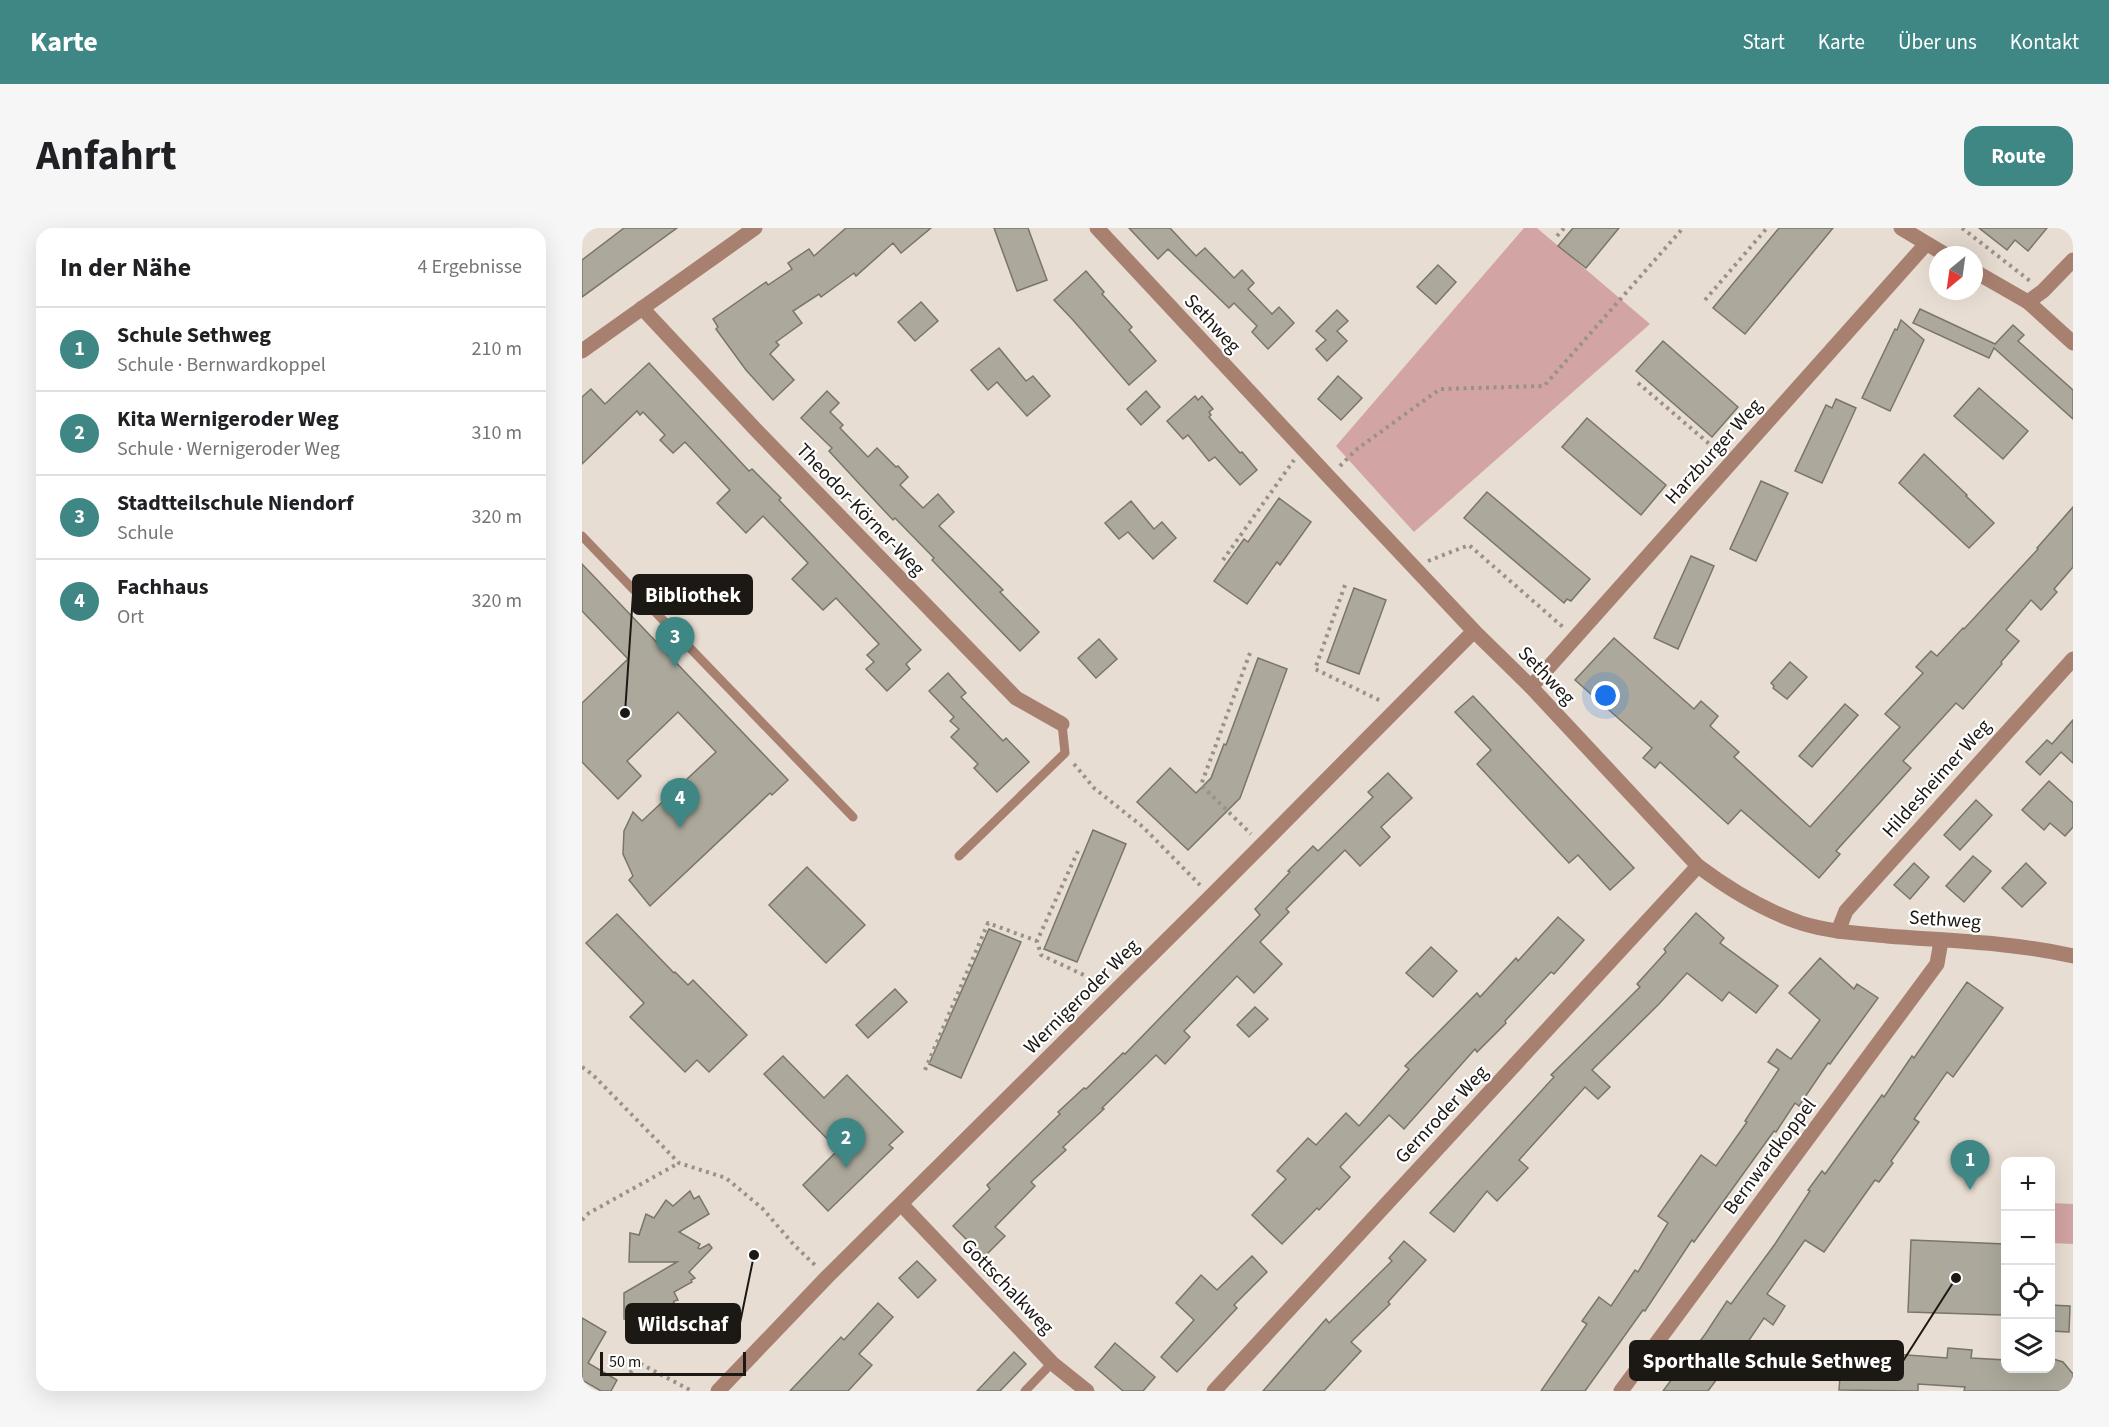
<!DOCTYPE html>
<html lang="de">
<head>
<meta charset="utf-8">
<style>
	:root { --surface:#fff; --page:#f6f6f6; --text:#202124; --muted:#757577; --line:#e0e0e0; --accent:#3f8785 }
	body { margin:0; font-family:"Source Sans 3",sans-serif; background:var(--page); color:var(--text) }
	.controls { position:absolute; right:18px; bottom:18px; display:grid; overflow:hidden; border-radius:12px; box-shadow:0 6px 24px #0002 }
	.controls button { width:54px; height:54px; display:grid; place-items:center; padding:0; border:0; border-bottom:2px solid var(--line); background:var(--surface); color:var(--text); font:30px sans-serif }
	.compass { position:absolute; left:1347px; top:18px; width:54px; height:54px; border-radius:50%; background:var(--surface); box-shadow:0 6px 24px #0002; rotate:209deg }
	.scale { position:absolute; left:18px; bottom:15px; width:146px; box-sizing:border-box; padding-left:6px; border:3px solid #1c1814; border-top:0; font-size:16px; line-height:21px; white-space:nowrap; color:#1c1814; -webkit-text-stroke:4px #fff; paint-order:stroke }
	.you { position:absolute; left:1024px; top:468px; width:21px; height:21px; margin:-15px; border:4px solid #fff; border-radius:50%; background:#1a73e8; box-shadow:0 0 0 9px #1a73e833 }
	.badge { display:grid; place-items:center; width:39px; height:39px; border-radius:50%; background:var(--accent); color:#fff; font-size:20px; font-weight:700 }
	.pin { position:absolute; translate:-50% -50px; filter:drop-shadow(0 2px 3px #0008) }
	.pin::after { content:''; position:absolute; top:32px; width:21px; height:18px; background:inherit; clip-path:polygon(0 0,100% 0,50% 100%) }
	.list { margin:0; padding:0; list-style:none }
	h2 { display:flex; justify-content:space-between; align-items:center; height:78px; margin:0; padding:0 24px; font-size:26px }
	h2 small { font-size:20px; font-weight:400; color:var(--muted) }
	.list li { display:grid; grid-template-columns:39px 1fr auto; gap:18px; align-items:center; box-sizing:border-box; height:84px; padding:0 24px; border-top:2px solid var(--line) }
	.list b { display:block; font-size:22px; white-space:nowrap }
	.list p { margin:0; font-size:20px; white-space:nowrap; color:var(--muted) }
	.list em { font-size:20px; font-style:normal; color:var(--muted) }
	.icon { flex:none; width:33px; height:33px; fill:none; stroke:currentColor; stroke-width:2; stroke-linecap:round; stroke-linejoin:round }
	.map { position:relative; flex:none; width:1491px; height:1163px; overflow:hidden; border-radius:18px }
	header { display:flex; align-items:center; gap:36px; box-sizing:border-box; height:84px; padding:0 30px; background:var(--accent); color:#fff }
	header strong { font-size:28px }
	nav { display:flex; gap:33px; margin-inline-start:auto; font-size:21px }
	.intro { display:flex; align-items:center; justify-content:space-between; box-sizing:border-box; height:144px; padding:0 36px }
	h1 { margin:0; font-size:42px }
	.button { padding:15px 27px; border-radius:18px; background:var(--accent); color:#fff; font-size:21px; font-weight:700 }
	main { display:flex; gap:36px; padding:0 36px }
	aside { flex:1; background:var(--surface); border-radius:18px; box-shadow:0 6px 24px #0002 }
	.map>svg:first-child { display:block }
</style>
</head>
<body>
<header>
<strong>Karte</strong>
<nav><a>Start</a><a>Karte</a><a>Über uns</a><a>Kontakt</a></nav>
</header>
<div class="intro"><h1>Anfahrt</h1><a class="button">Route</a></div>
<main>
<aside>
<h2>In der Nähe<small>4 Ergebnisse</small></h2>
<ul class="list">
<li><span class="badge">1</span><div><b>Schule Sethweg</b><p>Schule · Bernwardkoppel</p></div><em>210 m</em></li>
<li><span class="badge">2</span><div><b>Kita Wernigeroder Weg</b><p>Schule · Wernigeroder Weg</p></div><em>310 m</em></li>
<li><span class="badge">3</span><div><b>Stadtteilschule Niendorf</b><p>Schule</p></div><em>320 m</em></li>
<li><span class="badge">4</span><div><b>Fachhaus</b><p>Ort</p></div><em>320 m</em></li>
</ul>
</aside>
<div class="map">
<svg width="1491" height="1163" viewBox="0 0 1491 1163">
	<rect width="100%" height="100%" fill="#e8ddd2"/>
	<g fill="#d2a4a3">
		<path d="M 942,0 L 955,0 L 1068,96 L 832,304 L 754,218 Z"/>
		<path d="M 1469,975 L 1491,976 L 1491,1016 L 1469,1015 Z"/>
	</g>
	<g fill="#aca99c" stroke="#787569" stroke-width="1.5">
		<path d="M 42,0 L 95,0 L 0,69 L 0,32 Z"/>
		<path d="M 264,0 L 349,0 L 319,25 L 311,15 L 274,48 L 272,45 L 239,69 L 237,66 L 211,83 L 220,95 L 194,114 L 197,117 L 188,126 L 212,152 L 191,172 L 164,142 L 134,101 L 136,99 L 131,91 L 184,54 L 186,57 L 210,41 L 206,35 L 227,21 L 232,28 Z"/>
		<path d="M 412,0 L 446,0 L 465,52 L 435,63 Z"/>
		<path d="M 547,0 L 588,0 L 614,28 L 623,20 L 652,50 L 660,42 L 672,55 L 666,61 L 690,86 L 697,79 L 712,95 L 686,121 L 670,104 L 675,98 L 652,75 L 647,80 L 586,21 L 576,31 Z"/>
		<path d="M 991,0 L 1037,0 L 1004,40 L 976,18 Z"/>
		<path d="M 1197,0 L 1251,0 L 1163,106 L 1131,80 Z"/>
		<path d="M 1397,0 L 1465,0 L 1446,23 L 1433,12 L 1425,22 Z"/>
		<path d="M 856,37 L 874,54 L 854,76 L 835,59 Z"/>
		<path d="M 504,43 L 522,64 L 520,66 L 550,99 L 547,102 L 574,133 L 547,157 L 491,92 L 472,72 Z"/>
		<path d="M 339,74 L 356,93 L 333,113 L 316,94 Z"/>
		<path d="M 1338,81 L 1413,116 L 1431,97 L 1442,107 L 1436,113 L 1491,162 L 1491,191 L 1412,120 L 1407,130 L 1331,95 Z"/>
		<path d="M 755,82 L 766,93 L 755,103 L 765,113 L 745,133 L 734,121 L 744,112 L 734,103 Z"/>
		<path d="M 1319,92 L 1342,112 L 1308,183 L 1280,170 L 1313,101 L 1315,102 Z"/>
		<path d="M 1081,113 L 1156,179 L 1130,209 L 1054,143 Z"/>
		<path d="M 417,120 L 444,153 L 451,148 L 468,168 L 445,188 L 415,154 L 406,162 L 389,142 Z"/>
		<path d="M 67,135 L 167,243 L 170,241 L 199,270 L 197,272 L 339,422 L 324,436 L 328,441 L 305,463 L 284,441 L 292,434 L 285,427 L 297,416 L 254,370 L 241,382 L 210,351 L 226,335 L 181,288 L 164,305 L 135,275 L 148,262 L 103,214 L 91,225 L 78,212 L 83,207 L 61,184 L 58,187 L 55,183 L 0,236 L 0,169 L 9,161 L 23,176 Z"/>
		<path d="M 756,148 L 780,170 L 759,192 L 736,171 Z"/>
		<path d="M 1397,160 L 1446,203 L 1421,231 L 1372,188 Z"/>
		<path d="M 245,163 L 257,175 L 248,184 L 261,197 L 258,200 L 286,229 L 295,220 L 314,239 L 316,238 L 326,249 L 318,257 L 341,280 L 356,266 L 372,284 L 357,298 L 421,362 L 418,364 L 457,404 L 438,423 L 350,332 L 352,330 L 313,290 L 311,292 L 296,276 L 247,223 L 250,220 L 219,190 Z"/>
		<path d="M 564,163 L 578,179 L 559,197 L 545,181 Z"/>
		<path d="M 613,168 L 616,172 L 620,168 L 631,181 L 627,184 L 629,187 L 627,189 L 658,225 L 660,224 L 675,242 L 658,257 L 633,229 L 627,233 L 606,207 L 601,211 L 585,193 Z"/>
		<path d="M 1254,171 L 1274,180 L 1240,255 L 1213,243 L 1244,177 L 1250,180 Z"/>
		<path d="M 1005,190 L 1084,257 L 1059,287 L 980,219 Z"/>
		<path d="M 1342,226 L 1385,267 L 1384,268 L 1412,295 L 1387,320 L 1317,255 Z"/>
		<path d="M 1179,253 L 1206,265 L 1174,333 L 1148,321 Z"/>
		<path d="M 905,264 L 1008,351 L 989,373 L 985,371 L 982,375 L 882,290 Z"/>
		<path d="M 697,270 L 729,294 L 698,337 L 695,334 L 665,376 L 632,353 L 662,311 L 666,314 Z"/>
		<path d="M 549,273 L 572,301 L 580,294 L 594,310 L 571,331 L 546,304 L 537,311 L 523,295 Z"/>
		<path d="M 1491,279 L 1491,339 L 1472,361 L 1475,364 L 1459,382 L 1449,372 L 1424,402 L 1437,413 L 1419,434 L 1420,436 L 1381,481 L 1374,475 L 1321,533 L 1329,540 L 1254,623 L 1258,626 L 1237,650 L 1159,582 L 1146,596 L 1078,534 L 1073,540 L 1061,530 L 1070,520 L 993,452 L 1032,410 L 1112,481 L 1119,473 L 1136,488 L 1128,498 L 1157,524 L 1152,529 L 1228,599 L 1318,499 L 1303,486 L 1341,445 L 1334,439 L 1349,423 L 1355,428 L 1381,400 L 1382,401 L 1456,321 L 1455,320 Z"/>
		<path d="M 1109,328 L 1132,338 L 1096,421 L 1072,410 Z"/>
		<path d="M 0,336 L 206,552 L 190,567 L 188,565 L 68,678 L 47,652 L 51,648 L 41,626 L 42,603 L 51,584 L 60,593 L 134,524 L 96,484 L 45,533 L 59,548 L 36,571 L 0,534 L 0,475 L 46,431 L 0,383 Z"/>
		<path d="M 772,360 L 804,372 L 777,446 L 745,434 Z"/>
		<path d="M 517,411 L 535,431 L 514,450 L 496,430 Z"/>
		<path d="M 676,430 L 705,441 L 658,570 L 606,622 L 555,574 L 588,540 L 614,565 L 629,550 L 642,516 L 644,517 Z"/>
		<path d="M 1208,434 L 1225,449 L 1205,471 L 1191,460 L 1192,458 L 1189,455 Z"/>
		<path d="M 366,445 L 384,465 L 379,469 L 421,513 L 424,510 L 447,534 L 415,564 L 392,540 L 396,536 L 369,509 L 377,501 L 368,493 L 372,489 L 347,463 Z"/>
		<path d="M 891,468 L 1052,640 L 1028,662 L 996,627 L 987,635 L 895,536 L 909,522 L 873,484 Z"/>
		<path d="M 1263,476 L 1276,487 L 1230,539 L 1217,528 Z"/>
		<path d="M 1491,492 L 1491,535 L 1479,524 L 1458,547 L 1444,534 L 1465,512 L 1470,516 Z"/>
		<path d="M 806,545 L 830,570 L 799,599 L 808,609 L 778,638 L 763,622 L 704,681 L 707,684 L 678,714 L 700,736 L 672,765 L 655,748 L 602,803 L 608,809 L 583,836 L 574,827 L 520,880 L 522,881 L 481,919 L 484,922 L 449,954 L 453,958 L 413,999 L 423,1008 L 402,1029 L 371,998 L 408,961 L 405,957 L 478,886 L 476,884 L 502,860 L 504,861 L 541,825 L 543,826 L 678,687 L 673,681 L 708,644 L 706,643 L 731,618 L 736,623 L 791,569 L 786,564 Z"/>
		<path d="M 1467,553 L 1491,575 L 1491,599 L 1483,608 L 1468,595 L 1462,602 L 1440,582 Z"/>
		<path d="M 1394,572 L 1410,587 L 1378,622 L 1362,607 Z"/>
		<path d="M 511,602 L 544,616 L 495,734 L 462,721 Z"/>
		<path d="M 1391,628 L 1409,643 L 1382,674 L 1364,658 Z"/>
		<path d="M 1332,635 L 1347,649 L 1328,671 L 1312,657 Z"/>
		<path d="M 1444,635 L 1464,655 L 1440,679 L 1420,660 Z"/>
		<path d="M 225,639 L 283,697 L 244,735 L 187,677 Z"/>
		<path d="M 1114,685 L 1142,710 L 1138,715 L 1196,758 L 1174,785 L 1147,764 L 1140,773 L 1105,745 L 1077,776 L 1010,842 L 1028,859 L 1016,871 L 1003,859 L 937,932 L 946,940 L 915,973 L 905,963 L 872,1004 L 848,985 L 972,849 L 969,847 L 1058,759 L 1055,756 L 1084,724 L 1082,721 Z"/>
		<path d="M 35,686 L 92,745 L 93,744 L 106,757 L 111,752 L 165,807 L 127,844 L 115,832 L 103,844 L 48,789 L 62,775 L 4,715 Z"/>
		<path d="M 976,689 L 1002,712 L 972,746 L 969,744 L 923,793 L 924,795 L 895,824 L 893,821 L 822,901 L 807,887 L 758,939 L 768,949 L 737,982 L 735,980 L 700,1016 L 670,987 L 704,951 L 695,943 L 726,910 L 734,917 L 764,885 L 777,898 L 827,841 L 823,838 L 895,765 L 898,769 L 934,730 L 936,733 Z"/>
		<path d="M 407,701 L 439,714 L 379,850 L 347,836 Z"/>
		<path d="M 849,719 L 875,743 L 851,769 L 824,745 Z"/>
		<path d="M 1238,730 L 1272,761 L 1275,756 L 1296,770 L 1248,836 L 1246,835 L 1217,878 L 1213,875 L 1194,904 L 1192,903 L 1112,1014 L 1110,1012 L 1063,1083 L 1061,1082 L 1003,1163 L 959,1163 L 1005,1096 L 1000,1093 L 1017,1069 L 1029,1078 L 1053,1042 L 1056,1044 L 1086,995 L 1076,988 L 1119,927 L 1134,938 L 1165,894 L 1163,893 L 1197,841 L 1186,834 L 1195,821 L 1209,831 L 1238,792 L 1207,765 Z"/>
		<path d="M 1385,754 L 1421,780 L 1371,849 L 1365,844 L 1332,891 L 1337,894 L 1309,933 L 1311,935 L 1297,954 L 1293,952 L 1242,1024 L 1223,1012 L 1185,1066 L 1203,1078 L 1191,1097 L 1182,1090 L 1157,1127 L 1154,1125 L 1126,1163 L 1081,1163 L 1124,1105 L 1145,1073 L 1149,1076 L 1193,1016 L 1228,963 L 1226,962 L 1240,943 L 1243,946 L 1300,867 L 1302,869 L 1330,828 L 1332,830 Z"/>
		<path d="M 313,761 L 325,774 L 286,810 L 274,797 Z"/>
		<path d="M 673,779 L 686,791 L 667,809 L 655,797 Z"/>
		<path d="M 201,828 L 242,870 L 265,847 L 321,904 L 307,917 L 311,920 L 246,983 L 221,957 L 256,922 L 182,846 Z"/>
		<path d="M 108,963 L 112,971 L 117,968 L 127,986 L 97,1004 L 118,1016 L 116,1020 L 118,1021 L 127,1016 L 130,1020 L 107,1044 L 113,1050 L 109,1052 L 110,1054 L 92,1064 L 96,1072 L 92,1073 L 92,1075 L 72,1080 L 75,1089 L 70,1089 L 69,1091 L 42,1091 L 42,1065 L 95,1034 L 47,1034 L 48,1005 L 57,1007 L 64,986 L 72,990 L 84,972 L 91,978 Z"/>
		<path d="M 1329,1012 L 1423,1016 L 1420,1087 L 1326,1084 Z"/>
		<path d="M 822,1013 L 844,1032 L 806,1074 L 808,1076 L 769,1114 L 779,1123 L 742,1163 L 681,1163 L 744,1091 L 747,1095 L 810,1033 L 807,1030 Z"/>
		<path d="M 670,1028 L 685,1044 L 652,1077 L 655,1080 L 595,1144 L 579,1129 L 612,1092 L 594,1075 L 619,1047 L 635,1062 Z"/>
		<path d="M 335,1033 L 354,1052 L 336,1070 L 317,1050 Z"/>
		<path d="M 296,1075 L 311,1089 L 277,1126 L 290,1137 L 266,1163 L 208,1163 L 259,1109 L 262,1112 Z"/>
		<path d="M 1468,1077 L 1488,1078 L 1487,1104 L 1468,1103 Z"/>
		<path d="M 0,1090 L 24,1104 L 6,1135 L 35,1152 L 29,1163 L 19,1163 L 0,1152 Z"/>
		<path d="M 533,1115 L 573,1149 L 561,1163 L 541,1163 L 513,1139 Z"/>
		<path d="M 1366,1120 L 1390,1122 L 1389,1130 L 1424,1132 L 1424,1140 L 1468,1140 L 1468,1130 L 1481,1134 L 1491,1146 L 1491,1163 L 1382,1163 L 1383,1159 L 1336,1156 L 1336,1163 L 1257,1162 L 1260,1122 L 1365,1130 Z"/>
		<path d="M 432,1124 L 444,1136 L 418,1163 L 395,1163 Z"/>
	</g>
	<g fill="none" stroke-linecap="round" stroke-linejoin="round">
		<g stroke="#9a928a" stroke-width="4" stroke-dasharray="3 4.5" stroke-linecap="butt">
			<path d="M 1380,0 L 1448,53"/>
			<path d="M 975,8 L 982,0"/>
			<path d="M 1123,72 L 1185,0"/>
			<path d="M 1056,155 L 1138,225"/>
			<path d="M 758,238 L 775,221 L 858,161 L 962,158 L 1101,0"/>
			<path d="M 641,332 L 712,232"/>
			<path d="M 846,333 L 887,317 L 982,400"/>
			<path d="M 763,357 L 733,441 L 801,474"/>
			<path d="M 668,425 L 619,557 L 669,606"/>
			<path d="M 492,536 L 512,560 L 561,599 L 618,657"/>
			<path d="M 496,623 L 455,713 L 459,727 L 519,755"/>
			<path d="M 0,839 L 10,846 L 97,935 L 144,950 L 181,981 L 212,1017 L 234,1038"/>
			<path d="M 343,842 L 406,695 L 455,713"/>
			<path d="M 0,992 L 7,985 L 97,935"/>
			<path d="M 48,1145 L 57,1135 L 110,1163"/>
		</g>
		<g stroke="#a88070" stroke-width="9">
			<path d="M 0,308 L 271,589"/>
			<path d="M 377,628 L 483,525 L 480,496"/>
			<path d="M 443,1163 L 470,1135"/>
		</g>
		<g stroke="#a88070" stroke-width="15">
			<path d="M 515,0 L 747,249 L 892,403 L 949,459 L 1116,638 C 1148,662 1181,682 1219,695 C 1247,704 1276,705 1305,708 C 1367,713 1430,714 1491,728"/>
			<path d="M 1319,0 L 1364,27"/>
			<path d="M 1392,43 L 1446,74 L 1491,115"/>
			<path d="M 1446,74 L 1461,63 L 1491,32"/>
			<path d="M 60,80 L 174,202 L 434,470 L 480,496"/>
			<path d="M 949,459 L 1344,16"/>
			<path d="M 1256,703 L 1264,683 L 1491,431"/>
			<path d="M 320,977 L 470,1135 L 505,1163"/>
			<path d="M 136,1163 L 245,1049 L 630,667 L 892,403"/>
			<path d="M 632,1163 L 1116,638"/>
			<path d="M 1039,1163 L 1355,736 L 1359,713"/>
		</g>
		<path stroke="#a88070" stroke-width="15" d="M 0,123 L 173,0"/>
	</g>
	<g text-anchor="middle" stroke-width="4.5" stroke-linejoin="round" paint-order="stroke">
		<g font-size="20" fill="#1c1814" stroke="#fff">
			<text transform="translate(631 95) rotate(47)" y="7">Sethweg</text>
			<text transform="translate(1131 223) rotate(-48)" y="7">Harzburger Weg</text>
			<text transform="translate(279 281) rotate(46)" y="7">Theodor-Körner-Weg</text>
			<text transform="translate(965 447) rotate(46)" y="7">Sethweg</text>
			<text transform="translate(1354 550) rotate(-48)" y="7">Hildesheimer Weg</text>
			<text transform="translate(1363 691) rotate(4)" y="7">Sethweg</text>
			<text transform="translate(499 768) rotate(-45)" y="7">Wernigeroder Weg</text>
			<text transform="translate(859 886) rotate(-47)" y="7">Gernroder Weg</text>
			<text transform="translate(1187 928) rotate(-53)" y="7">Bernwardkoppel</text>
			<text transform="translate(426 1058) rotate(46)" y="7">Gottschalkweg</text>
		</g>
	</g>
	<path fill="none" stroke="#1c1814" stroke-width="2" d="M43 485L51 366M172 1027L158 1095M1374 1050L1321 1133"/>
	<g fill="#1c1814" stroke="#fff" stroke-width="2">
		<circle cx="43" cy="485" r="6"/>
		<circle cx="172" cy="1027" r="6"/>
		<circle cx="1374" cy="1050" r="6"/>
	</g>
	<g fill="#1c1814" stroke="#1c1814" stroke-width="2">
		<rect x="51" y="347" width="119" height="39" rx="6"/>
		<rect x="44" y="1076" width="114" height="39" rx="6"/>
		<rect x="1048" y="1113" width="273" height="39" rx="6"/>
	</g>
	<g font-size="21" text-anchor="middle" font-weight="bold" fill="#fff">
		<text x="111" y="374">Bibliothek</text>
		<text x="101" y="1103">Wildschaf</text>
		<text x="1185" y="1140">Sporthalle Schule Sethweg</text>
	</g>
</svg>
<div class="controls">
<button>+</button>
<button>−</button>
<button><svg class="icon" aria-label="locate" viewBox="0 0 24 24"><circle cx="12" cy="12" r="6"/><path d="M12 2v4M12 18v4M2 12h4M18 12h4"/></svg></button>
<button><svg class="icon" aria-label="layers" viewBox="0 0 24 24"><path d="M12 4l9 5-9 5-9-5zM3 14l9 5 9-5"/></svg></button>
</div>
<svg class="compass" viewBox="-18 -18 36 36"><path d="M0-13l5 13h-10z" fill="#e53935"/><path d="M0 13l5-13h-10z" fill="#757577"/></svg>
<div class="scale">50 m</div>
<div class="you"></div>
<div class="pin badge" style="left:1388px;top:962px">1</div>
<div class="pin badge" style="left:264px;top:940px">2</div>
<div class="pin badge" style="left:93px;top:439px">3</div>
<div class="pin badge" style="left:98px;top:600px">4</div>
</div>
</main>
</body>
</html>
